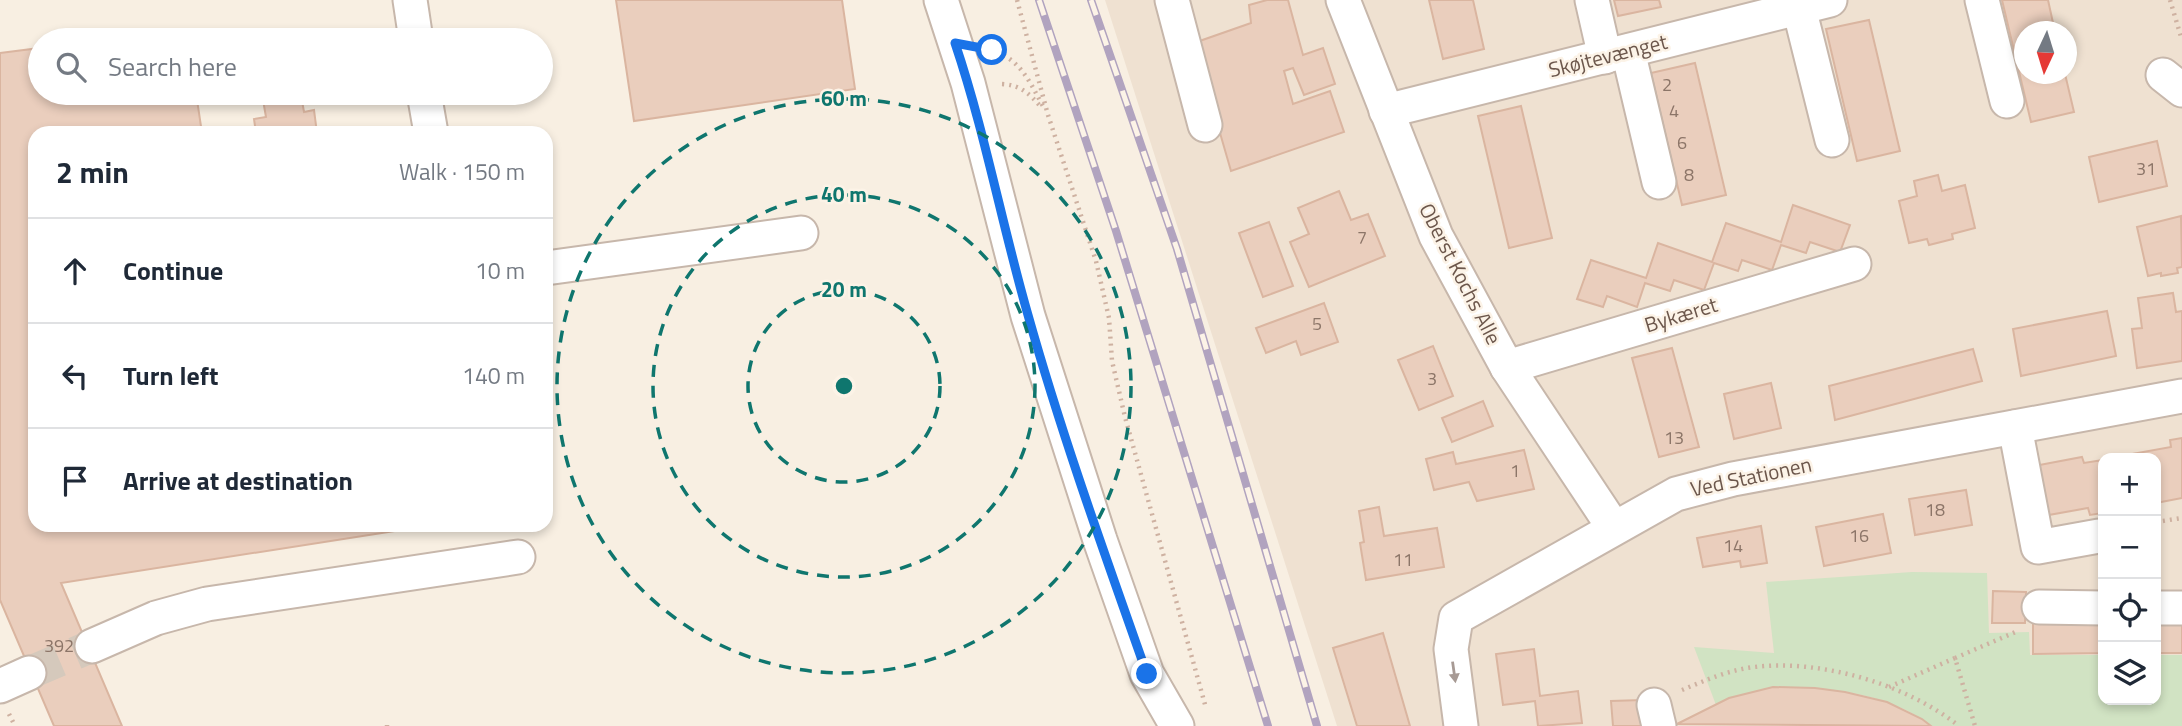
<!DOCTYPE html>
<html lang="en">
<head>
<meta charset="utf-8">
<style>
	:root { --surface:#fff; --page:#f2f2f3; --text:#1f2937; --muted:#747a83; --line:#e0e1e3 }
	body { margin:0; font-family:"Titillium Web",sans-serif; background:var(--page); color:var(--text) }
	.controls { position:absolute; right:21px; bottom:21px; display:grid; overflow:hidden; border-radius:14px; box-shadow:0 4px 10px #0003 }
	.controls button { width:63px; height:63px; display:grid; place-items:center; padding:0; border:0; border-bottom:2px solid var(--line); background:var(--surface); color:var(--text); font:35px sans-serif }
	.compass { position:absolute; left:2014px; top:21px; width:63px; height:63px; border-radius:50%; background:var(--surface); box-shadow:0 4px 10px #0003; rotate:184deg }
	.stop { position:absolute; width:21px; height:21px; margin:-16px; border:5px solid #1a73e8; border-radius:50%; background:#fff }
	.stop.end { background:#1a73e8; border-color:#fff; box-shadow:0 2px 7px #0008 }
	.list { margin:0; padding:0; list-style:none }
	h2 { display:flex; justify-content:space-between; align-items:center; height:91px; margin:0; padding:0 28px; font-size:30px }
	h2 small { font-size:23px; font-weight:400; color:var(--muted) }
	.list li { display:grid; grid-template-columns:46px 1fr auto; gap:21px; align-items:center; box-sizing:border-box; height:105px; padding:0 28px; border-top:2px solid var(--line) }
	.list b { display:block; font-size:26px; white-space:nowrap }
	.list em { font-size:23px; font-style:normal; color:var(--muted) }
	.icon { flex:none; width:38px; height:38px; fill:none; stroke:currentColor; stroke-width:2; stroke-linecap:round; stroke-linejoin:round }
	.map { position:relative; flex:none; width:2182px; height:726px; overflow:hidden }
	.search { position:absolute; background:var(--surface); box-shadow:0 4px 10px #0003; left:28px; top:28px; width:525px; height:77px; display:flex; align-items:center; gap:18px; box-sizing:border-box; padding:0 24px; border-radius:38px; color:var(--muted); font-size:26px }
	.panel { position:absolute; background:var(--surface); box-shadow:0 4px 10px #0003; left:28px; top:126px; width:525px; height:406px; border-radius:21px }
	.map>svg:first-child { display:block }
</style>
</head>
<body>
<div class="map">
<svg width="2182" height="726" viewBox="0 0 2182 726">
	<rect width="100%" height="100%" fill="#f8efe2"/>
	<path fill="#efe1d1" fill-rule="evenodd" d="M 1105,0 L 2182,0 L 2182,726 L 1337,726 ZM 2024,32 L 2066,32 L 2066,74 L 2024,74 ZM 2103,458 L 2156,458 L 2156,700 L 2103,700 Z"/>
	<path fill="#d1e3c3" d="M 1912,572 L 1987,573 L 1989,633 L 2029,632 L 2030,655 L 2103,655 L 2103,700 L 2156,700 L 2156,655 L 2182,655 L 2182,726 L 1931,726 C 1882,685 1771,676 1716,705 L 1694,647 L 1774,653 L 1766,582 Z"/>
	<g fill="#eacebd" stroke="#dab5a0" stroke-width="2">
		<path d="M 616,0 L 842,0 L 855,89 L 634,121 Z"/>
		<path d="M 1267,0 L 1288,0 L 1303,55 L 1323,48 L 1335,84 L 1304,95 L 1293,68 L 1284,71 L 1293,104 L 1330,91 L 1344,132 L 1231,171 L 1194,43 L 1251,23 L 1249,5 Z"/>
		<path d="M 1429,0 L 1473,0 L 1484,49 L 1443,59 Z"/>
		<path d="M 1614,0 L 1659,0 L 1661,7 L 1618,16 Z"/>
		<path d="M 2002,0 L 2048,0 L 2055,32 L 2024,32 L 2024,74 L 2065,74 L 2074,112 L 2031,122 Z"/>
		<path d="M 1869,20 L 1900,151 L 1857,161 L 1826,29 Z"/>
		<path d="M 186,31 L 188,40 L 108,40 Z"/>
		<path d="M 40,48 L 40,93 L 196,93 L 202,133 L 35,133 L 35,525 L 433,525 L 61,583 L 122,726 L 54,726 L 0,600 L 0,53 Z"/>
		<path d="M 1695,63 L 1726,195 L 1682,205 L 1651,73 Z"/>
		<path d="M 301,95 L 304,112 L 314,110 L 317,133 L 256,133 L 254,119 L 266,117 L 263,100 Z"/>
		<path d="M 1521,106 L 1552,238 L 1509,248 L 1478,116 Z"/>
		<path d="M 2157,141 L 2167,186 L 2099,202 L 2089,157 Z"/>
		<path d="M 1938,175 L 1942,191 L 1965,185 L 1975,228 L 1952,234 L 1953,239 L 1929,245 L 1927,239 L 1909,243 L 1899,201 L 1917,196 L 1914,181 Z"/>
		<path d="M 1339,191 L 1351,220 L 1368,214 L 1385,256 L 1309,287 L 1290,242 L 1309,234 L 1298,208 Z"/>
		<path d="M 1793,205 L 1850,225 L 1840,252 L 1810,242 L 1806,253 L 1781,245 L 1772,270 L 1742,260 L 1738,271 L 1714,263 L 1704,290 L 1674,280 L 1670,291 L 1645,283 L 1637,307 L 1607,296 L 1603,307 L 1577,299 L 1591,260 L 1646,278 L 1658,243 L 1712,262 L 1726,223 L 1781,242 Z"/>
		<path d="M 2181,216 L 2182,267 L 2177,268 L 2178,273 L 2161,276 L 2161,273 L 2148,276 L 2137,227 Z"/>
		<path d="M 1269,222 L 1293,286 L 1263,297 L 1239,233 Z"/>
		<path d="M 2173,293 L 2176,312 L 2182,311 L 2182,361 L 2137,368 L 2132,329 L 2142,328 L 2138,298 Z"/>
		<path d="M 1324,303 L 1338,342 L 1301,355 L 1296,341 L 1266,353 L 1256,328 Z"/>
		<path d="M 2107,311 L 2116,356 L 2021,376 L 2013,329 Z"/>
		<path d="M 1433,346 L 1453,396 L 1419,410 L 1398,360 Z"/>
		<path d="M 1672,348 L 1699,447 L 1659,457 L 1632,358 Z"/>
		<path d="M 1973,349 L 1982,381 L 1835,420 L 1829,386 Z"/>
		<path d="M 1771,383 L 1781,428 L 1734,439 L 1724,394 Z"/>
		<path d="M 1483,401 L 1493,426 L 1452,442 L 1442,418 Z"/>
		<path d="M 2182,438 L 2182,498 L 2156,503 L 2156,458 L 2110,458 L 2171,447 L 2170,440 Z"/>
		<path d="M 1524,450 L 1534,489 L 1477,501 L 1469,482 L 1434,490 L 1426,459 L 1453,452 L 1456,464 Z"/>
		<path d="M 2082,457 L 2084,463 L 2103,460 L 2103,513 L 2090,515 L 2088,508 L 2043,516 L 2034,466 Z"/>
		<path d="M 1966,490 L 1972,525 L 1915,535 L 1909,499 Z"/>
		<path d="M 1379,507 L 1384,536 L 1437,528 L 1444,567 L 1366,580 L 1360,543 L 1364,542 L 1359,511 Z"/>
		<path d="M 1883,514 L 1891,553 L 1824,566 L 1816,527 Z"/>
		<path d="M 1761,526 L 1767,563 L 1741,567 L 1740,561 L 1703,567 L 1697,538 Z"/>
		<path d="M 1993,591 L 2026,592 L 2025,623 L 1992,623 Z"/>
		<path d="M 2182,621 L 2182,653 L 2156,653 L 2156,622 Z"/>
		<path d="M 2033,622 L 2103,622 L 2103,653 L 2033,654 Z"/>
		<path d="M 1383,633 L 1410,726 L 1357,726 L 1333,648 Z"/>
		<path d="M 1534,649 L 1540,696 L 1578,691 L 1582,723 L 1538,726 L 1535,701 L 1503,705 L 1496,654 Z"/>
		<path d="M 1773,687 L 1815,688 L 1845,692 L 1887,702 L 1922,719 L 1931,726 L 1677,724 L 1729,698 Z"/>
		<path d="M 1642,700 L 1644,726 L 1613,726 L 1611,701 Z"/>
	</g>
	<g fill="none" stroke-linecap="round" stroke-linejoin="round">
		<path stroke="#d5c9bc" stroke-width="33" stroke-dasharray="33 17" stroke-linecap="butt" d="M 29,673 L 92,646"/>
		<g stroke="#c7b7ab" stroke-width="37">
			<g id="minor">
				<path d="M 410,0 L 416,40"/>
				<path d="M 941,0 L 968,83 L 1028,316 L 1100,540 L 1147,674 L 1177,726"/>
				<path d="M 1172,0 L 1205,125"/>
				<path d="M 1343,0 L 1436,236 L 1507,367 L 1614,528"/>
				<path d="M 1592,0 L 1605,57"/>
				<path d="M 1982,0 L 2007,101"/>
				<path d="M 1799,8 L 1832,140"/>
				<path d="M 1628,51 L 1659,182"/>
				<path d="M 2163,75 L 2182,90"/>
				<path d="M 424,93 L 431,133"/>
				<path d="M 1386,111 L 1830,0"/>
				<path d="M 546,268 L 801,233"/>
				<path d="M 1507,367 L 1854,264"/>
				<path d="M 2015,427 L 2038,547 L 2099,536"/>
				<path d="M 2039,607 L 2103,608"/>
				<path d="M 2156,608 L 2182,608"/>
				<path d="M 92,646 L 156,618 L 207,604 L 518,557"/>
				<path d="M 0,686 L 29,673"/>
				<path d="M 1654,705 L 1659,726"/>
				<path d="M 1461,726 L 1451,649 L 1456,618 L 1676,494 L 1733,479 L 2182,396"/>
			</g>
		</g>
		<g stroke="#ceb1a1" stroke-width="4.5" stroke-dasharray="2 5" stroke-linecap="butt">
			<path d="M 1017,0 L 1048,115 L 1096,261 L 1109,318 L 1112,361 L 1125,417 L 1206,708"/>
			<path d="M 2170,0 L 2182,40"/>
			<path d="M 991,49 C 1022,61 1029,81 1044,108"/>
			<path d="M 1002,84 C 1020,85 1029,93 1041,107"/>
			<path d="M 2156,522 L 2182,518"/>
			<path d="M 1955,658 L 2018,631"/>
			<path d="M 1889,687 L 1955,658 L 1975,726"/>
			<path d="M 1682,690 C 1706,680 1729,670 1754,667 C 1821,659 1906,684 1959,726"/>
			<path d="M 9,714 L 15,726"/>
			<path d="M 387,725 L 387,726"/>
		</g>
		<use href="#minor" stroke="#fff" stroke-width="33"/>
		<g stroke="#b1a3bf" stroke-width="8">
			<g id="rail">
				<path d="M 1039,0 L 1116,231 L 1268,726"/>
				<path d="M 1091,0 L 1177,249 L 1317,726"/>
			</g>
		</g>
		<use href="#rail" stroke="#fcf3e7" stroke-width="5" stroke-dasharray="16" stroke-linecap="butt"/>
	</g>
	<defs><path id="oneway-solid" d="M-6-.8H1V-3.2L6.5 0L1 3.2V.8H-6Z" transform="scale(1.75)"/></defs>
	<use fill="#a79a94" href="#oneway-solid" transform="translate(1454 672) rotate(82)"/>
	<g fill="none" stroke-linecap="round" stroke-linejoin="round">
		<path stroke="#1a73e8" stroke-width="9" d="M 992,50 L 955,43 C 985,132 1002,225 1028,315 C 1062,436 1105,555 1147,674"/>
	</g>
	<g fill="none" stroke="#0f766e" stroke-width="3.5" stroke-dasharray="12 9">
		<circle cx="844" cy="386" r="96"/>
		<circle cx="844" cy="386" r="191"/>
		<circle cx="844" cy="386" r="287"/>
	</g>
	<g text-anchor="middle" stroke-width="5" stroke-linejoin="round" paint-order="stroke">
		<g font-size="18" fill="#8c7568">
			<text x="1667" y="91">2</text>
			<text x="1674" y="117">4</text>
			<text x="1682" y="149">6</text>
			<text x="2146" y="175">31</text>
			<text x="1689" y="181">8</text>
			<text x="1362" y="244">7</text>
			<text x="1317" y="330">5</text>
			<text x="1432" y="385">3</text>
			<text x="1674" y="444">13</text>
			<text x="1515" y="477">1</text>
			<text x="1935" y="516">18</text>
			<text x="1859" y="542">16</text>
			<text x="1733" y="552">14</text>
			<text x="1403" y="566">11</text>
			<text x="59" y="652">392</text>
		</g>
		<g font-size="21" fill="#6c574c" stroke="#fcf3e7">
			<text transform="translate(1608 56) rotate(-14)" y="7">Skøjtevænget</text>
			<text transform="translate(1460 274) rotate(63)" y="7">Oberst Kochs Alle</text>
			<text transform="translate(1681 315) rotate(-17)" y="7">Bykæret</text>
			<text transform="translate(1751 477) rotate(-12)" y="7">Ved Stationen</text>
		</g>
	</g>
	<circle cx="844" cy="386" r="10" fill="#0f766e" stroke="#fcf3e7" stroke-width="3.5"/>
	<g font-size="21" text-anchor="middle" font-weight="bold" fill="#0f766e" stroke="#fcf3e7" stroke-width="5" stroke-linejoin="round" paint-order="stroke">
		<text x="844" y="106">60 m</text>
		<text x="844" y="202">40 m</text>
		<text x="844" y="297">20 m</text>
	</g>
</svg>
<div class="controls">
<button>+</button>
<button>−</button>
<button><svg class="icon" aria-label="locate" viewBox="0 0 24 24"><circle cx="12" cy="12" r="6"/><path d="M12 2v4M12 18v4M2 12h4M18 12h4"/></svg></button>
<button><svg class="icon" aria-label="layers" viewBox="0 0 24 24"><path d="M12 4l9 5-9 5-9-5zM3 14l9 5 9-5"/></svg></button>
</div>
<svg class="compass" viewBox="-18 -18 36 36"><path d="M0-13l5 13h-10z" fill="#e53935"/><path d="M0 13l5-13h-10z" fill="#747a83"/></svg>
<div class="stop" style="left:992px;top:50px"></div>
<div class="stop end" style="left:1147px;top:674px"></div>
<div class="search"><svg class="icon" aria-label="search" viewBox="0 0 24 24"><circle cx="10" cy="10" r="6"/><path d="M15 15l6 6"/></svg>Search here</div>
<section class="panel">
<h2>2 min<small>Walk · 150 m</small></h2>
<ul class="list">
<li><svg class="icon" aria-label="ahead" viewBox="0 0 24 24"><path d="M12 20V5M6 11l6-6 6 6"/></svg><div><b>Continue</b></div><em>10 m</em></li>
<li><svg class="icon" aria-label="left" viewBox="0 0 24 24"><path d="M17 20v-9H6M10 6l-5 5 5 5"/></svg><div><b>Turn left</b></div><em>140 m</em></li>
<li><svg class="icon" aria-label="arrive" viewBox="0 0 24 24"><path d="M6 21V4h12l-3 4 3 4H6"/></svg><div><b>Arrive at destination</b></div></li>
</ul>
</section>
</div>
</body>
</html>
